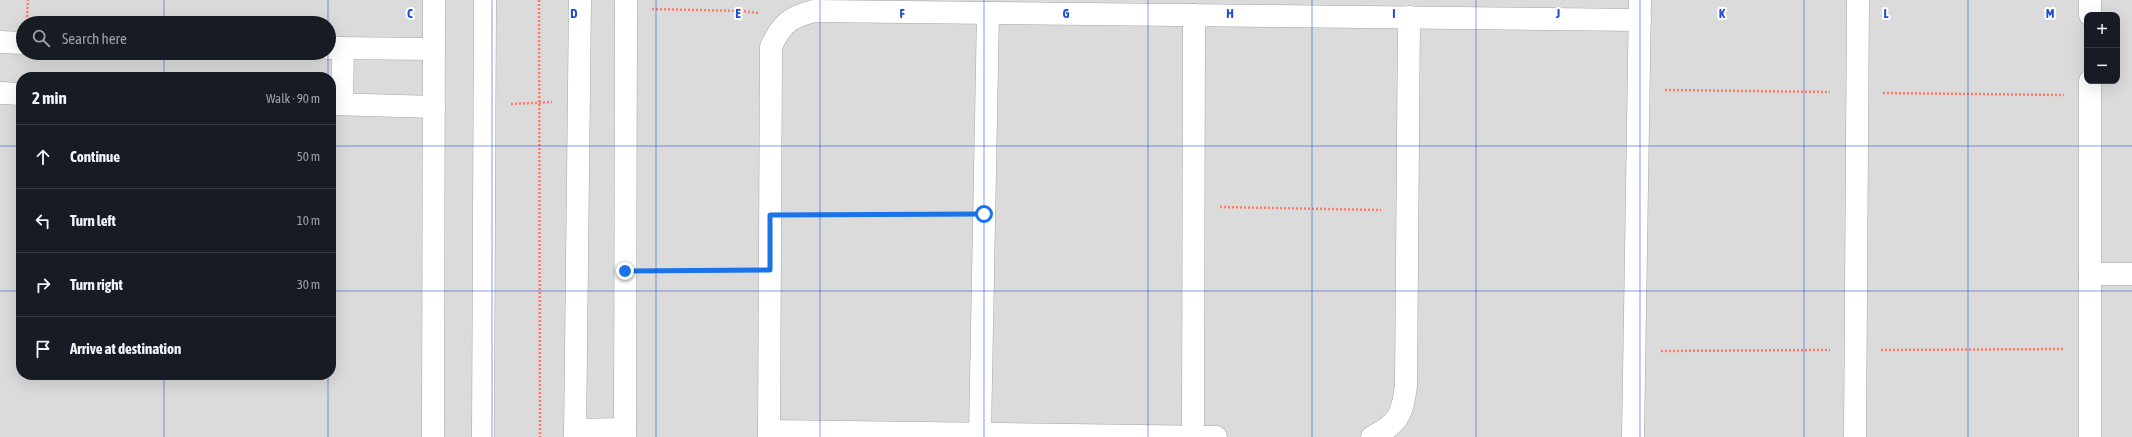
<!DOCTYPE html>
<html lang="en">
<head>
<meta charset="utf-8">
<style>
	:root { --surface:#171b24; --page:#242831; --text:#f1f3f6; --muted:#9ea1a6; --line:#363941 }
	body { margin:0; font-family:"Asap Condensed",sans-serif; background:var(--page); color:var(--text) }
	.controls { position:absolute; right:12px; top:12px; display:grid; overflow:hidden; border-radius:8px; box-shadow:0 4px 16px #0002 }
	.controls button { width:36px; height:36px; display:grid; place-items:center; padding:0; border:0; border-bottom:1px solid var(--line); background:var(--surface); color:var(--text); font:20px sans-serif }
	.stop { position:absolute; width:12px; height:12px; margin:-9px; border:3px solid #1a73e8; border-radius:50%; background:#fff }
	.stop.end { background:#1a73e8; border-color:#fff; box-shadow:0 1px 4px #0008 }
	.list { margin:0; padding:0; list-style:none }
	h2 { display:flex; justify-content:space-between; align-items:center; height:52px; margin:0; padding:0 16px; font-size:17px }
	h2 small { font-size:13px; font-weight:400; color:var(--muted) }
	.list li { display:grid; grid-template-columns:26px 1fr auto; gap:12px; align-items:center; box-sizing:border-box; height:64px; padding:0 16px; border-top:1px solid var(--line) }
	.list b { display:block; font-size:15px; white-space:nowrap }
	.list em { font-size:13px; font-style:normal; color:var(--muted) }
	.icon { flex:none; width:22px; height:22px; fill:none; stroke:currentColor; stroke-width:2; stroke-linecap:round; stroke-linejoin:round }
	.map { position:relative; flex:none; width:2132px; height:437px; overflow:hidden }
	.search { position:absolute; background:var(--surface); box-shadow:0 4px 16px #0002; left:16px; top:16px; width:320px; height:44px; display:flex; align-items:center; gap:10px; box-sizing:border-box; padding:0 14px; border-radius:22px; color:var(--muted); font-size:15px }
	.panel { position:absolute; background:var(--surface); box-shadow:0 4px 16px #0002; left:16px; top:72px; width:320px; height:308px; border-radius:16px }
	.map>svg:first-child { display:block }
</style>
</head>
<body>
<div class="map">
<svg width="2132" height="437" viewBox="0 0 2132 437">
	<rect width="100%" height="100%" fill="#f0ece4"/>
	<path fill="#dcdbdb" fill-rule="evenodd" d="M 0,0 L 2132,0 L 2132,437 L 0,437 ZM 2087,15 L 2117,15 L 2117,81 L 2087,81 ZM 23,23 L 329,23 L 329,53 L 23,53 ZM 21,77 L 331,77 L 331,375 L 21,375 Z"/>
	<g fill="none" stroke-linecap="round" stroke-linejoin="round">
		<g stroke="#a5a5a5" stroke-width="23">
			<g id="minor">
				<path d="M 2090,15 L 2090,0"/>
				<path d="M 0,42 L 23,43"/>
				<path d="M 329,48 L 434,49"/>
				<path d="M 2090,81 L 2090,437"/>
				<path d="M 0,93 L 21,94"/>
				<path d="M 331,104 L 434,107"/>
				<path d="M 342,104 L 343,48"/>
				<path d="M 2090,274 L 2132,274"/>
				<path d="M 575,430 L 625,429"/>
				<path d="M 769,431 L 1216,437"/>
				<path d="M 980,434 L 988,13"/>
				<path d="M 433,437 L 434,0"/>
				<path d="M 483,437 L 485,0"/>
				<path d="M 575,437 L 580,0"/>
				<path d="M 625,437 L 626,0"/>
				<path d="M 769,437 L 771,47 C 781,24 790,17 814,11 L 1640,20"/>
				<path d="M 1193,437 L 1194,15"/>
				<path d="M 1372,437 C 1399,423 1402,415 1406,386 L 1409,17"/>
				<path d="M 1633,437 L 1640,0"/>
				<path d="M 1855,437 L 1858,0"/>
			</g>
		</g>
		<g stroke="#ff7b65" stroke-width="2.5" stroke-dasharray="2 2" stroke-linecap="butt">
			<path d="M 539,0 L 540,437"/>
			<path d="M 652,9 L 741,11 L 759,13"/>
			<path d="M 27,17 L 28,0"/>
			<path d="M 1665,90 L 1830,92"/>
			<path d="M 1883,93 L 2064,95"/>
			<path d="M 511,104 L 552,102"/>
			<path d="M 1220,207 L 1381,210"/>
			<path d="M 796,215 L 957,214"/>
			<path d="M 652,271 L 743,271"/>
			<path d="M 1881,350 L 2064,349"/>
			<path d="M 1661,351 L 1830,350"/>
		</g>
		<use href="#minor" stroke="#fff" stroke-width="22"/>
	</g>
	<g fill="none" stroke-linecap="round" stroke-linejoin="round">
		<path stroke="#1a73e8" stroke-width="5" d="M 625,271 L 770,270 L 770,215 L 984,214"/>
	</g>
	<path fill="none" stroke="#1d4ed8" stroke-width="1" stroke-opacity="0.55" d="M 164,0 L 164,23M 328,0 L 328,23M 492,0 L 492,437M 656,0 L 656,437M 820,0 L 820,437M 984,0 L 984,437M 1148,0 L 1148,437M 1312,0 L 1312,437M 1476,0 L 1476,437M 1640,0 L 1640,437M 1804,0 L 1804,437M 1968,0 L 1968,437M 164,53 L 164,77M 328,53 L 328,77M 0,146 L 21,146M 331,146 L 2132,146M 0,291 L 21,291M 331,291 L 2132,291M 164,375 L 164,437M 328,375 L 328,437"/>
	<g font-size="13" text-anchor="middle" font-weight="bold" fill="#1d4ed8" stroke="#fff" stroke-width="4" stroke-linejoin="round" paint-order="stroke">
		<text x="410" y="18">C</text>
		<text x="574" y="18">D</text>
		<text x="738" y="18">E</text>
		<text x="902" y="18">F</text>
		<text x="1066" y="18">G</text>
		<text x="1230" y="18">H</text>
		<text x="1394" y="18">I</text>
		<text x="1558" y="18">J</text>
		<text x="1722" y="18">K</text>
		<text x="1886" y="18">L</text>
		<text x="2050" y="18">M</text>
	</g>
</svg>
<div class="controls">
<button>+</button>
<button>−</button>
</div>
<div class="stop" style="left:984px;top:214px"></div>
<div class="stop end" style="left:625px;top:271px"></div>
<div class="search"><svg class="icon" aria-label="search" viewBox="0 0 24 24"><circle cx="10" cy="10" r="6"/><path d="M15 15l6 6"/></svg>Search here</div>
<section class="panel">
<h2>2 min<small>Walk · 90 m</small></h2>
<ul class="list">
<li><svg class="icon" aria-label="ahead" viewBox="0 0 24 24"><path d="M12 20V5M6 11l6-6 6 6"/></svg><div><b>Continue</b></div><em>50 m</em></li>
<li><svg class="icon" aria-label="left" viewBox="0 0 24 24"><path d="M17 20v-9H6M10 6l-5 5 5 5"/></svg><div><b>Turn left</b></div><em>10 m</em></li>
<li><svg class="icon" aria-label="right" viewBox="0 0 24 24"><path d="M7 20v-9h11M14 6l5 5-5 5"/></svg><div><b>Turn right</b></div><em>30 m</em></li>
<li><svg class="icon" aria-label="arrive" viewBox="0 0 24 24"><path d="M6 21V4h12l-3 4 3 4H6"/></svg><div><b>Arrive at destination</b></div></li>
</ul>
</section>
</div>
</body>
</html>
